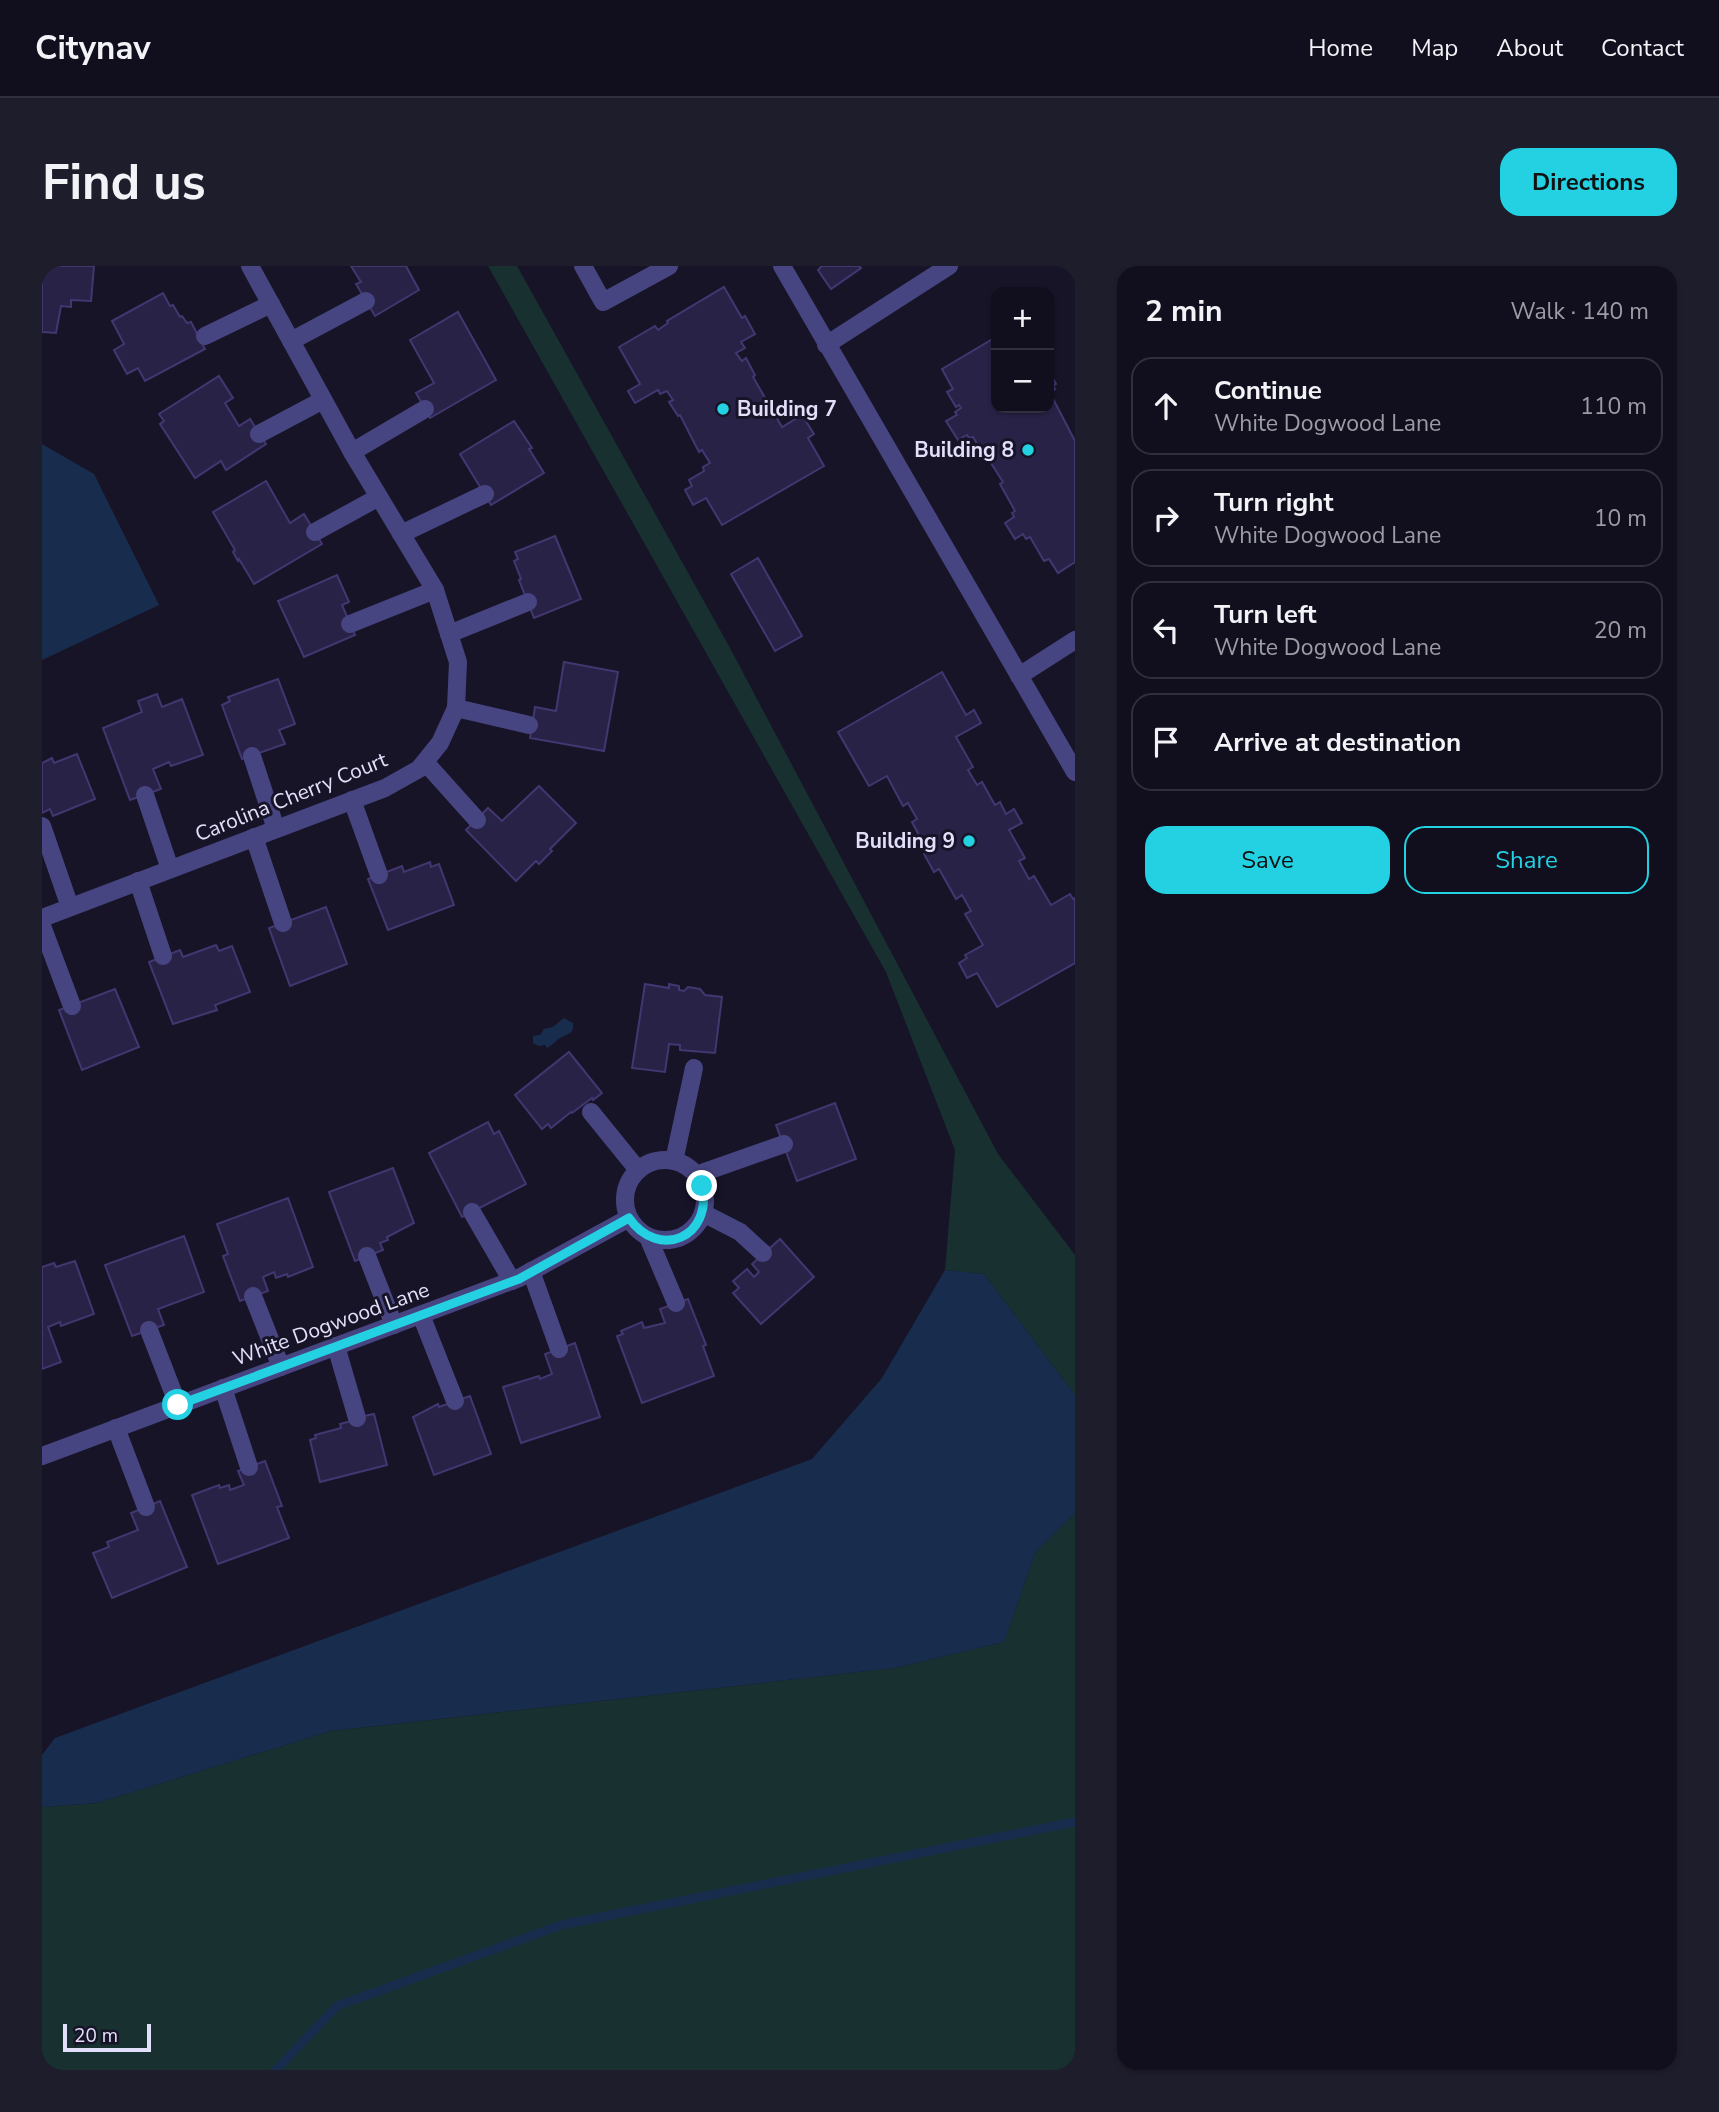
<!DOCTYPE html>
<html lang="en">
<head>
<meta charset="utf-8">
<style>
	:root { --surface:#110f1e; --page:#1e1d2b; --text:#f1f3f6; --muted:#9c9ca4; --line:#302f3c; --accent:#23d1e3 }
	body { margin:0; font-family:"Nunito Sans",sans-serif; background:var(--page); color:var(--text) }
	.controls { position:absolute; right:21px; top:21px; display:grid; overflow:hidden; border-radius:14px; box-shadow:0 2px 5px #0004 }
	.controls button { width:63px; height:63px; display:grid; place-items:center; padding:0; border:0; border-bottom:2px solid var(--line); background:var(--surface); color:var(--text); font:35px sans-serif }
	.scale { position:absolute; left:21px; bottom:18px; width:88px; box-sizing:border-box; padding-left:7px; border:4px solid #e2dffb; border-top:0; font-size:19px; line-height:24px; white-space:nowrap; color:#e2dffb; -webkit-text-stroke:5px #171428; paint-order:stroke }
	.stop { position:absolute; width:21px; height:21px; margin:-16px; border:5px solid #23d1e3; border-radius:50%; background:#fff }
	.stop.end { background:#23d1e3; border-color:#fff; box-shadow:0 2px 7px #0008 }
	.list { margin:0; padding:0; list-style:none }
	h2 { display:flex; justify-content:space-between; align-items:center; height:91px; margin:0; padding:0 28px; font-size:30px }
	h2 small { font-size:23px; font-weight:400; color:var(--muted) }
	.list li { display:grid; grid-template-columns:46px 1fr auto; gap:21px; align-items:center; box-sizing:border-box; height:98px; margin:0 14px 14px; padding:0 14px; border:2px solid var(--line); border-radius:21px }
	.list b { display:block; font-size:26px; white-space:nowrap }
	.list p { margin:0; font-size:23px; white-space:nowrap; color:var(--muted) }
	.list em { font-size:23px; font-style:normal; color:var(--muted) }
	.actions { display:flex; gap:14px; padding:21px 28px }
	.actions a { flex:1; padding:16px 0; border:2px solid var(--accent); border-radius:21px; text-align:center; font-size:24px; color:var(--accent) }
	.actions .main { background:var(--accent); color:#111 }
	.icon { flex:none; width:38px; height:38px; fill:none; stroke:currentColor; stroke-width:2; stroke-linecap:round; stroke-linejoin:round }
	.map { position:relative; flex:none; width:1033px; height:1804px; overflow:hidden; border-radius:21px }
	header { display:flex; align-items:center; gap:42px; box-sizing:border-box; height:98px; padding:0 35px; background:var(--surface); border-bottom:2px solid var(--line) }
	header strong { font-size:33px }
	nav { display:flex; gap:38px; margin-inline-start:auto; font-size:24px }
	.intro { display:flex; align-items:center; justify-content:space-between; box-sizing:border-box; height:168px; padding:0 42px }
	h1 { margin:0; font-size:49px }
	.button { padding:18px 32px; border-radius:21px; background:var(--accent); color:#111; font-size:24px; font-weight:700 }
	main { display:flex; gap:42px; padding:0 42px }
	aside { flex:1; background:var(--surface); border-radius:21px; box-shadow:0 2px 5px #0004 }
	.map>svg:first-child { display:block }
</style>
</head>
<body>
<header>
<strong>Citynav</strong>
<nav><a>Home</a><a>Map</a><a>About</a><a>Contact</a></nav>
</header>
<div class="intro"><h1>Find us</h1><a class="button">Directions</a></div>
<main>
<div class="map">
<svg width="1033" height="1804" viewBox="0 0 1033 1804">
	<rect width="100%" height="100%" fill="#171428"/>
	<g fill="#183130">
		<path d="M 446,0 L 475,0 L 688,382 L 956,888 L 1033,989 L 1033,1129 L 942,1008 L 903,1004 L 913,884 L 844,706 Z"/>
		<path d="M 1033,1247 L 1033,1804 L 0,1804 L 0,1541 L 55,1537 L 289,1465 L 853,1402 L 962,1376 L 993,1287 Z"/>
	</g>
	<g fill="#182d4d">
		<path d="M 0,178 L 52,208 L 117,339 L 0,394 Z"/>
		<path d="M 522,752 L 531,757 C 532,769 526,767 518,772 C 513,775 511,779 505,782 L 503,779 L 497,780 L 491,777 L 491,770 L 498,769 L 502,763 L 511,761 Z"/>
		<path d="M 903,1004 L 942,1008 L 1033,1129 L 1033,1247 L 993,1287 L 962,1376 L 853,1402 L 289,1465 L 55,1537 L 0,1541 L 0,1489 L 13,1472 L 770,1193 L 840,1112 Z"/>
	</g>
	<g fill="none" stroke-linecap="round" stroke-linejoin="round">
		<path stroke="#182d4d" stroke-width="9" d="M 234,1804 L 295,1740 L 519,1659 L 1033,1556"/>
	</g>
	<g fill="#292247" stroke="#423770" stroke-width="2">
		<path d="M 0,0 L 52,0 L 49,35 L 29,34 L 29,41 L 19,40 L 14,67 L 0,66 Z"/>
		<path d="M 309,0 L 364,0 L 377,24 L 333,50 L 314,18 L 319,16 Z"/>
		<path d="M 780,0 L 817,0 L 819,2 L 789,23 L 776,4 Z"/>
		<path d="M 682,21 L 700,52 L 703,50 L 713,68 L 699,76 L 703,82 L 694,87 L 700,95 L 704,92 L 713,109 L 711,111 L 740,161 L 760,149 L 772,168 L 766,172 L 782,200 L 680,259 L 664,232 L 651,239 L 643,224 L 650,220 L 647,214 L 662,205 L 661,201 L 668,197 L 660,184 L 657,186 L 638,149 L 636,150 L 627,136 L 631,134 L 625,125 L 618,128 L 616,124 L 593,137 L 586,125 L 598,118 L 577,81 L 613,60 L 616,64 L 626,57 L 625,55 Z"/>
		<path d="M 121,27 L 128,40 L 131,39 L 138,51 L 140,50 L 145,57 L 149,56 L 163,83 L 103,115 L 96,102 L 85,108 L 72,84 L 82,78 L 70,55 Z"/>
		<path d="M 416,46 L 454,114 L 388,152 L 374,127 L 392,117 L 368,74 Z"/>
		<path d="M 954,71 L 954,142 L 1007,142 L 1007,106 L 1014,118 L 1011,120 L 1013,123 L 1008,127 L 1033,175 L 1033,296 L 1016,307 L 1007,293 L 1002,295 L 988,271 L 984,273 L 981,268 L 973,273 L 963,257 L 972,251 L 970,247 L 973,245 L 958,218 L 961,216 L 947,194 L 945,195 L 931,171 L 927,172 L 925,169 L 916,174 L 904,155 L 915,149 L 913,146 L 919,142 L 917,139 L 914,141 L 905,126 L 911,123 L 900,103 Z"/>
		<path d="M 177,110 L 191,132 L 183,137 L 197,160 L 208,153 L 224,178 L 184,204 L 179,195 L 153,212 L 118,158 L 122,155 L 117,148 Z"/>
		<path d="M 472,155 L 490,182 L 487,183 L 502,207 L 449,239 L 418,188 Z"/>
		<path d="M 224,215 L 248,257 L 262,248 L 280,278 L 212,318 L 197,293 L 196,295 L 191,286 L 193,284 L 171,246 Z"/>
		<path d="M 513,270 L 539,333 L 492,352 L 477,314 L 479,313 L 472,295 L 476,293 L 473,286 Z"/>
		<path d="M 716,292 L 760,370 L 733,385 L 689,308 Z"/>
		<path d="M 295,309 L 307,336 L 300,339 L 313,369 L 262,391 L 236,335 Z"/>
		<path d="M 522,396 L 576,406 L 562,485 L 488,472 L 493,441 L 514,445 Z"/>
		<path d="M 900,406 L 924,449 L 932,444 L 939,457 L 914,471 L 931,501 L 926,504 L 935,519 L 940,516 L 953,539 L 958,536 L 964,548 L 972,543 L 980,557 L 967,564 L 983,592 L 977,595 L 987,613 L 992,610 L 1009,639 L 1028,628 L 1031,633 L 1033,632 L 1033,697 L 955,741 L 935,707 L 925,712 L 917,697 L 925,692 L 923,689 L 941,679 L 923,648 L 929,645 L 920,629 L 914,633 L 897,603 L 892,606 L 882,588 L 886,586 L 870,556 L 875,553 L 866,537 L 861,540 L 845,510 L 827,520 L 796,466 Z"/>
		<path d="M 236,413 L 253,458 L 237,464 L 243,478 L 200,493 L 180,439 L 188,435 L 186,431 Z"/>
		<path d="M 115,428 L 120,441 L 140,433 L 161,489 L 129,500 L 127,496 L 111,503 L 119,523 L 88,534 L 61,462 L 100,446 L 96,435 Z"/>
		<path d="M 35,488 L 53,533 L 11,550 L 8,543 L 0,547 L 0,497 L 10,492 L 12,497 Z"/>
		<path d="M 497,520 L 534,557 L 508,583 L 510,585 L 497,598 L 494,595 L 474,615 L 424,564 L 446,542 L 460,555 Z"/>
		<path d="M 388,596 L 389,601 L 397,598 L 412,639 L 346,664 L 326,613 L 360,600 L 362,606 Z"/>
		<path d="M 284,641 L 305,698 L 248,720 L 227,662 Z"/>
		<path d="M 174,679 L 177,685 L 190,680 L 208,726 L 173,739 L 175,744 L 131,758 L 107,696 L 138,684 L 141,691 Z"/>
		<path d="M 603,718 L 627,722 L 627,718 L 637,720 L 637,724 L 642,725 L 646,721 L 658,723 L 663,729 L 680,731 L 673,787 L 638,784 L 638,779 L 627,778 L 623,806 L 590,802 Z"/>
		<path d="M 73,723 L 97,781 L 40,804 L 17,744 Z"/>
		<path d="M 527,786 L 560,827 L 551,834 L 550,832 L 530,847 L 529,846 L 509,862 L 506,858 L 500,863 L 473,829 Z"/>
		<path d="M 793,837 L 814,893 L 755,915 L 734,859 Z"/>
		<path d="M 446,856 L 452,868 L 457,865 L 484,918 L 420,951 L 387,887 Z"/>
		<path d="M 351,902 L 372,957 L 345,971 L 346,974 L 338,977 L 341,984 L 313,995 L 287,926 Z"/>
		<path d="M 246,932 L 271,1001 L 246,1011 L 245,1008 L 234,1012 L 232,1006 L 221,1011 L 226,1025 L 198,1035 L 181,990 L 186,988 L 175,958 Z"/>
		<path d="M 142,970 L 162,1026 L 116,1043 L 122,1059 L 90,1070 L 63,999 Z"/>
		<path d="M 738,973 L 772,1011 L 719,1058 L 691,1027 L 697,1022 L 691,1015 L 705,1003 L 712,1011 L 717,1006 L 710,998 Z"/>
		<path d="M 33,995 L 52,1048 L 19,1060 L 18,1056 L 6,1061 L 19,1096 L 0,1103 L 0,1001 L 12,997 L 14,1001 Z"/>
		<path d="M 646,1033 L 664,1079 L 661,1080 L 672,1110 L 600,1137 L 575,1070 L 581,1068 L 579,1065 L 600,1056 L 602,1062 L 623,1057 L 618,1043 Z"/>
		<path d="M 533,1077 L 558,1151 L 479,1177 L 461,1121 L 497,1110 L 498,1113 L 510,1108 L 503,1088 Z"/>
		<path d="M 428,1130 L 449,1188 L 392,1209 L 371,1151 L 396,1138 L 397,1141 Z"/>
		<path d="M 332,1148 L 345,1199 L 278,1216 L 268,1174 L 274,1172 L 273,1169 L 299,1162 L 298,1158 L 313,1154 L 312,1152 Z"/>
		<path d="M 223,1195 L 240,1240 L 235,1241 L 247,1272 L 176,1298 L 150,1229 L 177,1219 L 178,1222 L 187,1219 L 188,1224 L 202,1219 L 196,1205 Z"/>
		<path d="M 118,1235 L 145,1301 L 70,1332 L 51,1287 L 67,1281 L 65,1276 L 96,1264 L 89,1247 Z"/>
	</g>
	<g fill="none" stroke-linecap="round" stroke-linejoin="round">
		<g stroke="#474581" stroke-width="18">
			<path d="M 541,0 L 561,36 L 627,0"/>
			<path d="M 740,0 L 1033,506"/>
			<path d="M 163,70 L 229,38"/>
			<path d="M 249,75 L 324,35"/>
			<path d="M 784,79 L 907,0"/>
			<path d="M 217,168 L 281,134"/>
			<path d="M 310,186 L 383,143"/>
			<path d="M 273,266 L 337,231"/>
			<path d="M 359,268 L 443,228"/>
			<path d="M 308,358 L 393,324"/>
			<path d="M 407,368 L 486,336"/>
			<path d="M 977,410 L 1033,374"/>
			<path d="M 414,442 L 487,459"/>
			<path d="M 210,490 L 234,563"/>
			<path d="M 383,496 L 435,554"/>
			<path d="M 103,529 L 128,603"/>
			<path d="M 310,534 L 337,609"/>
			<path d="M 0,560 L 28,641"/>
			<path d="M 212,571 L 241,657"/>
			<path d="M 96,615 L 121,690"/>
			<path d="M 0,652 L 343,522 L 377,503 L 398,477 L 414,442 L 416,396 L 393,324 L 310,186 L 208,0"/>
			<path d="M 0,660 L 30,740"/>
			<path d="M 549,846 L 596,904"/>
			<circle cx="623" cy="934" r="40"/>
			<path d="M 632,895 L 652,802"/>
			<path d="M 654,909 L 742,878"/>
			<path d="M 430,946 L 470,1015"/>
			<path d="M 661,947 L 698,966 L 721,987"/>
			<path d="M 606,971 L 634,1037"/>
			<path d="M 325,990 L 352,1059"/>
			<path d="M 489,1005 L 517,1083"/>
			<path d="M 211,1030 L 239,1101"/>
			<path d="M 379,1049 L 413,1135"/>
			<path d="M 107,1064 L 136,1139"/>
			<path d="M 294,1080 L 315,1152"/>
			<path d="M 181,1122 L 207,1201"/>
			<path d="M 74,1162 L 104,1241"/>
			<path d="M 0,1190 L 477,1012 L 587,952"/>
		</g>
	</g>
	<g fill="none" stroke-linecap="round" stroke-linejoin="round">
		<path stroke="#23d1e3" stroke-width="9" d="M 136,1139 L 477,1013 L 587,952 C 617,995 671,971 660,920"/>
	</g>
	<g fill="#23d1e3" stroke="#171428" stroke-width="2.5">
		<circle cx="681" cy="143" r="7"/>
		<circle cx="986" cy="184" r="7"/>
		<circle cx="927" cy="575" r="7"/>
	</g>
	<g text-anchor="middle" stroke-width="6" stroke-linejoin="round" paint-order="stroke">
		<g font-size="21" font-weight="bold" fill="#e2dffb" stroke="#171428" text-anchor="end">
			<text x="695" y="150" text-anchor="start">Building 7</text>
			<text x="972" y="191">Building 8</text>
			<text x="913" y="582">Building 9</text>
		</g>
		<g font-size="21" fill="#e2dffb" stroke="#171428">
			<text transform="translate(249 531) rotate(-22)" y="7">Carolina Cherry Court</text>
			<text transform="translate(289 1058) rotate(-20)" y="7">White Dogwood Lane</text>
		</g>
	</g>
</svg>
<div class="controls">
<button>+</button>
<button>−</button>
</div>
<div class="scale">20 m</div>
<div class="stop" style="left:136px;top:1139px"></div>
<div class="stop end" style="left:660px;top:920px"></div>
</div>
<aside>
<h2>2 min<small>Walk · 140 m</small></h2>
<ul class="list">
<li><svg class="icon" aria-label="ahead" viewBox="0 0 24 24"><path d="M12 20V5M6 11l6-6 6 6"/></svg><div><b>Continue</b><p>White Dogwood Lane</p></div><em>110 m</em></li>
<li><svg class="icon" aria-label="right" viewBox="0 0 24 24"><path d="M7 20v-9h11M14 6l5 5-5 5"/></svg><div><b>Turn right</b><p>White Dogwood Lane</p></div><em>10 m</em></li>
<li><svg class="icon" aria-label="left" viewBox="0 0 24 24"><path d="M17 20v-9H6M10 6l-5 5 5 5"/></svg><div><b>Turn left</b><p>White Dogwood Lane</p></div><em>20 m</em></li>
<li><svg class="icon" aria-label="arrive" viewBox="0 0 24 24"><path d="M6 21V4h12l-3 4 3 4H6"/></svg><div><b>Arrive at destination</b></div></li>
</ul>
<div class="actions"><a class="main">Save</a><a>Share</a></div>
</aside>
</main>
</body>
</html>
